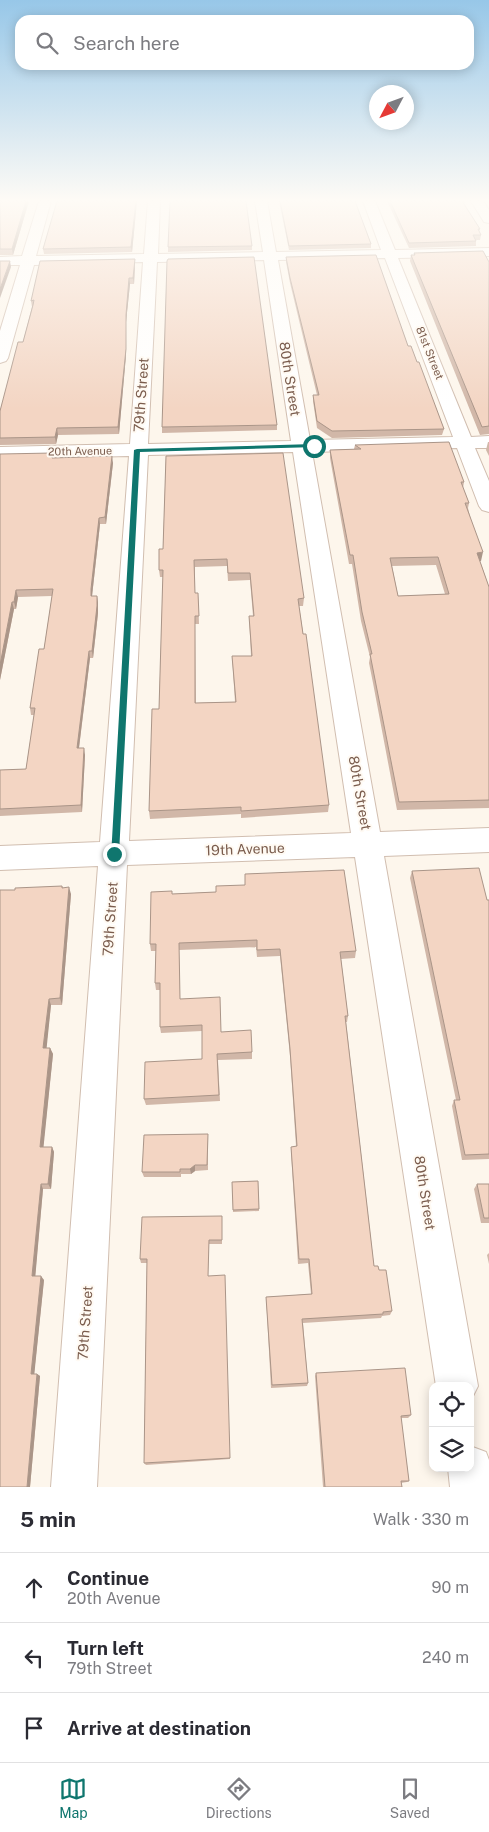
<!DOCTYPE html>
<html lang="en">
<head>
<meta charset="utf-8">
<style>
	:root { --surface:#fff; --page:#f2f2f3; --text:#2b2b33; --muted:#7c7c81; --line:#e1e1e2; --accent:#0f766e }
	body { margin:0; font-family:"Public Sans",sans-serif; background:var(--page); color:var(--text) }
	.controls { position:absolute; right:15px; bottom:15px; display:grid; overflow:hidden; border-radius:10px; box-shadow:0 2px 12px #0003 }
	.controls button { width:45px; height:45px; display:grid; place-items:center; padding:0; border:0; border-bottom:1px solid var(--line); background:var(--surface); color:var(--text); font:25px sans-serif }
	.compass { position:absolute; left:369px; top:85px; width:45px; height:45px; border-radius:50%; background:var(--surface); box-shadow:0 2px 12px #0003; rotate:229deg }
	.stop { position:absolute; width:15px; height:15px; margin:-11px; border:4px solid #0f766e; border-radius:50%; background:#fff }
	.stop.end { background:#0f766e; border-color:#fff; box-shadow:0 1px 5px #0008 }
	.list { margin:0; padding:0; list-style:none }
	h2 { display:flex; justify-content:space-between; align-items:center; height:65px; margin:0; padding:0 20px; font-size:21px }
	h2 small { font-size:16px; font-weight:400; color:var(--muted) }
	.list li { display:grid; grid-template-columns:32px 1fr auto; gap:15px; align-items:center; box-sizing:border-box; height:70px; padding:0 20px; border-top:1px solid var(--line) }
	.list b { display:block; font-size:19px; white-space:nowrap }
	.list p { margin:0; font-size:16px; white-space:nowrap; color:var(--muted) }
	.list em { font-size:16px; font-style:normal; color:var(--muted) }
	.icon { flex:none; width:28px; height:28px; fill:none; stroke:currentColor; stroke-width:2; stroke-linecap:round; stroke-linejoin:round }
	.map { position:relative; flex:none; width:489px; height:1487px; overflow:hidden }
	.search { position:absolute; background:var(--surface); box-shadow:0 2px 12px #0003; left:15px; right:15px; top:15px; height:55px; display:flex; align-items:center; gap:12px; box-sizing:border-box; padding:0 18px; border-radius:15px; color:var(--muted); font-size:19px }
	.sheet { height:275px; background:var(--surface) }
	nav { display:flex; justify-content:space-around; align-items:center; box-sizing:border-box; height:70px; border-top:1px solid var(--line); background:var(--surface); font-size:14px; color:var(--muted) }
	nav a { display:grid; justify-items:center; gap:2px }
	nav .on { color:var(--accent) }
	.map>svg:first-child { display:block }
</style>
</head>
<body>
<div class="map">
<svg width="489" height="1487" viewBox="0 0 489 1487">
	<rect width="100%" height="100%" fill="#fdf6ec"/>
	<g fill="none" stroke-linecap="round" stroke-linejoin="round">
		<g stroke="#d1beb0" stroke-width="2">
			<g id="minor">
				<path d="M 39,201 L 51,201 L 36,256 L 144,254 L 148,201 L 160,201 L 158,254 L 263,252 L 255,201 L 267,201 L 276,252 L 381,250 L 363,201 L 375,201 L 395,250 L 489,248 L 489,256 L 398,258 L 471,437 L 489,436 L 489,448 L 475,448 L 489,481 L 489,512 L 482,510 L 479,506 L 457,448 L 312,452 L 380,832 L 489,828 L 489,852 L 384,856 L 478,1386 L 470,1402 L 470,1386 L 436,1386 L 355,857 L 127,865 L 97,1487 L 51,1487 L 98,866 L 0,870 L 0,846 L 100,842 L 129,456 L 0,459 L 0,447 L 130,444 L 143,262 L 34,265 L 8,358 L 6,361 L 0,363 L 0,331 L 20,265 L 0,265 L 0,257 L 22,256 ZM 385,258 L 453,437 L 310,440 L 278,260 ZM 264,260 L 291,441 L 148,444 L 157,262 ZM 293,452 L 351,833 L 129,841 L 148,455 Z"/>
				<path d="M 471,201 L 483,201 L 489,210 L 489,223 L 484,222 Z"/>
				<path d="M 470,1446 L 486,1452 L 489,1460 L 489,1487 L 450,1487 L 448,1468 L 470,1468 Z"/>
			</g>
		</g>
		<use href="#minor" fill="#fff" fill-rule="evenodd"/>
	</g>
	<g fill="#d1b7a8" fill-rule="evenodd">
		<path d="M 0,201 L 29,201 L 13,255 L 0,255 Z"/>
		<path d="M 137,201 L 132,252 L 44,254 L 43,249 Z"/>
		<path d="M 279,201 L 355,201 L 371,244 L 371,248 L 289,250 Z"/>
		<path d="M 387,201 L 467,201 L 464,203 L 480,229 L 479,232 L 481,235 L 480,240 L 476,240 L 476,246 L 409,248 Z"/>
		<path d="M 252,246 L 252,250 L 168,252 L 168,247 Z"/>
		<path d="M 414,253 L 489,262 L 489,434 L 480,435 L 410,261 L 411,255 L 414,255 Z"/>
		<path d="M 286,257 L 408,346 L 417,362 L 444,429 L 442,435 L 332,438 L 317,428 L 313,401 L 313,395 L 317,395 L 290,283 L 286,262 Z"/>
		<path d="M 135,265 L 134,284 L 130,284 L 126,322 L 126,355 L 119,434 L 58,435 L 56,444 L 0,445 L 0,411 L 23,342 L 32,307 L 31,301 Z"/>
		<path d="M 277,425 L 277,430 L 162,433 L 162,427 Z"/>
		<path d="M 488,442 L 489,442 L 489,456 L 486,450 Z"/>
		<path d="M 355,445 L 464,482 L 463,488 L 469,503 L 468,508 L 481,561 L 480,561 L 489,587 L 489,808 L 397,810 L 373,683 L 369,663 L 370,657 L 361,621 L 352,564 L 349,564 L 330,458 L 330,450 L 354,449 ZM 436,565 L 445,594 L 398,596 L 392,566 Z"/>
		<path d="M 0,454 L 53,458 L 113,463 L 106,524 L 100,524 L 92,596 L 97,596 L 98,603 L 98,613 L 93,658 L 90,658 L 79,748 L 85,755 L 82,812 L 0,816 L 0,770 L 26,769 L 34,715 L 31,715 L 30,708 L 44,649 L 52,596 L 18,597 L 16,609 L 14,609 L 0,680 Z"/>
		<path d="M 166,456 L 304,598 L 303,606 L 299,606 L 329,805 L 328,812 L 241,818 L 241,814 L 150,819 L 149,811 L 159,709 L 163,577 L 160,577 L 159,570 L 163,549 ZM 227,566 L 228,581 L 250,580 L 253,616 L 249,616 L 251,656 L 232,656 L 235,702 L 196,703 L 195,624 L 199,624 L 198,593 L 195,593 L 195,567 Z"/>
		<path d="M 412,871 L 487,900 L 489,900 L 489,1159 L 462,1160 L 452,1106 L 454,1100 L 456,1100 L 410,878 Z"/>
		<path d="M 245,874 L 356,951 L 355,958 L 341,959 L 348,1016 L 347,1022 L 346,1022 L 374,1266 L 379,1270 L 392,1311 L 390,1315 L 382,1316 L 381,1318 L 303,1323 L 308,1383 L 307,1386 L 271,1388 L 266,1297 L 311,1294 L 308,1263 L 298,1264 L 291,1152 L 291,1147 L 296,1146 L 290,1056 L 280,956 L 257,957 L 256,947 L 179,950 L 180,999 L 221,1032 L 252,1052 L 252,1059 L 218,1060 L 220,1101 L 146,1105 L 144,1099 L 202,1059 L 202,1031 L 161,1033 L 160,1027 L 160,990 L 156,990 L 155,983 L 156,951 L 151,951 L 150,944 L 172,894 L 216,892 L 245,885 Z"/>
		<path d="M 62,886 L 63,888 L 71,894 L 62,1005 L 51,1005 L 46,1048 L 50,1048 L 53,1054 L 43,1147 L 52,1147 L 54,1152 L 51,1189 L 43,1189 L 35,1276 L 44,1280 L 34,1374 L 37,1374 L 40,1376 L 30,1487 L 0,1487 L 15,890 Z"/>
		<path d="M 208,1134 L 208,1170 L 195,1171 L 191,1174 L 181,1174 L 181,1177 L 144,1177 L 142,1172 Z"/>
		<path d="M 258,1181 L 259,1211 L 233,1212 L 232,1182 Z"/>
		<path d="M 477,1184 L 489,1184 L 489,1223 L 481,1223 L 474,1189 Z"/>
		<path d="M 222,1216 L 222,1244 L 209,1244 L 208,1276 L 230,1459 L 146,1465 L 144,1463 L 147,1263 L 141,1263 L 140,1259 Z"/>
		<path d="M 489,1253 L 489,1264 L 487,1255 Z"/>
		<path d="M 316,1373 L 411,1415 L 408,1418 L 401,1418 L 409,1481 L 407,1482 L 401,1483 L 402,1487 L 323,1487 L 315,1376 Z"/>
	</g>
	<g fill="#aa9588">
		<path d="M 26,201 L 29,201 L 13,255 L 12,249 Z"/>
		<path d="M 136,201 L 137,201 L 132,252 L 131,247 Z"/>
		<path d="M 135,259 L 135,265 L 134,284 L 133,278 Z"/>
		<path d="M 10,261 L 11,267 L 0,298 L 0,289 Z"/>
		<path d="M 129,278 L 130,284 L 126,322 L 126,355 L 119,434 L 118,427 L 126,315 Z"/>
		<path d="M 57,428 L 58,435 L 56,444 L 55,437 Z"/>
		<path d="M 112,456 L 113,463 L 106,524 L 105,517 Z"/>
		<path d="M 99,518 L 100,524 L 92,596 L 91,596 L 91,589 Z"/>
		<path d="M 483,552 L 481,561 L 475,562 L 477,553 Z"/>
		<path d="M 16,590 L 18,597 L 16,609 L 14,602 Z"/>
		<path d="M 97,596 L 98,603 L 98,613 L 93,658 L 92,651 Z"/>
		<path d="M 12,602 L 14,609 L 0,680 L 0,665 Z"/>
		<path d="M 89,651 L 90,658 L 78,755 L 77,748 Z"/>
		<path d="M 84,748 L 85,755 L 82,812 L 81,805 Z"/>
		<path d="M 69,887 L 71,894 L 62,1005 L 60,998 Z"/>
		<path d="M 49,999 L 51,1005 L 46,1054 L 43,1048 Z"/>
		<path d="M 50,1048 L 53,1054 L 43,1152 L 40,1147 Z"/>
		<path d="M 52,1147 L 54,1152 L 51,1189 L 48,1184 Z"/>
		<path d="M 195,1165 L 195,1171 L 191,1174 L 190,1169 Z"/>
		<path d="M 41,1184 L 43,1189 L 35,1280 L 32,1276 Z"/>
		<path d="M 41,1276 L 44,1280 L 34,1377 L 31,1374 Z"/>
		<path d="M 37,1374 L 40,1376 L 30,1487 L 27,1487 Z"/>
	</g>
	<g fill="#f3d5c3" stroke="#aa9588" fill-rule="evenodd">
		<path d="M 0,201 L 26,201 L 12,249 L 0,249 Z"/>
		<path d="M 57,201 L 136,201 L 131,247 L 43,249 Z"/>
		<path d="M 170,201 L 246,201 L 252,246 L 168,247 Z"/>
		<path d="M 280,201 L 355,201 L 371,244 L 289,246 Z"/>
		<path d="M 390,201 L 462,201 L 480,229 L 478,229 L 481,235 L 473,235 L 476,241 L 409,243 Z"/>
		<path d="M 483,251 L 489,262 L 489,426 L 482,427 L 411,255 L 415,255 L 414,253 Z"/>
		<path d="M 376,255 L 408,346 L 411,346 L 417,362 L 419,362 L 444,429 L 332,431 L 317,421 L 313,395 L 319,395 L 290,278 L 286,257 Z"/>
		<path d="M 254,257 L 277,425 L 162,427 L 167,261 L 168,259 Z"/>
		<path d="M 135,259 L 133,278 L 129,278 L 126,315 L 126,349 L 118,427 L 57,428 L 55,437 L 0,438 L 0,411 L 18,342 L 23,342 L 33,305 L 34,300 L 31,301 L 40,261 Z"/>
		<path d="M 0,261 L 10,261 L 0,289 Z"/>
		<path d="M 449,442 L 464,482 L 461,482 L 469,503 L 465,503 L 483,552 L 477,553 L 489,587 L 489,800 L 399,802 L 370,654 L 372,654 L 362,612 L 353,555 L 350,555 L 330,450 L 361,449 L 355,445 ZM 438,557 L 449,594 L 398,596 L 390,558 Z"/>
		<path d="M 53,453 L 52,458 L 112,456 L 105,517 L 99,518 L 91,589 L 91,596 L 97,596 L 97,606 L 92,651 L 89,651 L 77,748 L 84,748 L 81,805 L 0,809 L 0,770 L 26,769 L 35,708 L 30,708 L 39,649 L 44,649 L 53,589 L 16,590 L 14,602 L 12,602 L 0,665 L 0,454 Z"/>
		<path d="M 283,453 L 304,598 L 298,599 L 303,634 L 306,634 L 329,805 L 241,811 L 241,807 L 149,811 L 152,709 L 159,709 L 163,570 L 159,570 L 159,549 L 163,549 L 166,456 ZM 227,559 L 228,573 L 250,573 L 254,616 L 249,616 L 252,656 L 232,656 L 236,702 L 195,703 L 195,616 L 199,616 L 198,593 L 195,593 L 194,560 Z"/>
		<path d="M 479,868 L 487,900 L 489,900 L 489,1154 L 465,1155 L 454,1100 L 460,1100 L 412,871 Z"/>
		<path d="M 344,870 L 356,951 L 340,952 L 348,1016 L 345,1016 L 374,1266 L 378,1266 L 379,1270 L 386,1270 L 392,1311 L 383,1312 L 383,1314 L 302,1319 L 308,1383 L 272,1385 L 266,1297 L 312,1294 L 309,1259 L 299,1259 L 291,1147 L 297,1146 L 290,1049 L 280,949 L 257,950 L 257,940 L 179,943 L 180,999 L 220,997 L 221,1032 L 251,1030 L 252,1052 L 217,1054 L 219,1095 L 144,1099 L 145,1062 L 202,1059 L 202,1025 L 160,1027 L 160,983 L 155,983 L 156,944 L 150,944 L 151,892 L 172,891 L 172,894 L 216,892 L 216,886 L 245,885 L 245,874 Z"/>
		<path d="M 62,886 L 62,888 L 69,887 L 60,998 L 49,999 L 43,1048 L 50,1048 L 40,1147 L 52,1147 L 48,1184 L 41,1184 L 32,1276 L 41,1276 L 31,1374 L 37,1374 L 27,1487 L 0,1487 L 0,890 L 15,890 L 15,888 Z"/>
		<path d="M 208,1134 L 207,1165 L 195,1165 L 190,1169 L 180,1169 L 180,1172 L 142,1172 L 144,1135 Z"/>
		<path d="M 258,1181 L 259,1209 L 233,1210 L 232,1182 Z"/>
		<path d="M 477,1184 L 489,1184 L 489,1218 L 484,1218 Z"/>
		<path d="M 222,1216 L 222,1240 L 209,1240 L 208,1276 L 225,1275 L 230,1458 L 144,1463 L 147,1259 L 140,1259 L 142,1217 Z"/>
		<path d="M 405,1368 L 411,1415 L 401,1416 L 409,1481 L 401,1481 L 402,1487 L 325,1487 L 316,1373 Z"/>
	</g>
	<linearGradient id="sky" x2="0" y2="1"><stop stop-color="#97c7e8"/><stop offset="0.49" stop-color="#fefbf6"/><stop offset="1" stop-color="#fefbf6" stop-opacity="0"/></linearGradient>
	<rect width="489" height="409" fill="url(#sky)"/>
	<path fill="#0f766e" d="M 314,444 L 317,447 L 140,452 L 119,854 L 114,858 L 111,857 L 134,450 L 137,449 Z"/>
	<g text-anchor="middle" stroke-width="4" stroke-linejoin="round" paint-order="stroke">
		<g font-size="11" fill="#7a5c4d" stroke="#fffaf3">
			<text transform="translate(430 353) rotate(68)" y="4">81st Street</text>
			<text transform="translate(80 451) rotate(-1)" y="4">20th Avenue</text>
		</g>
		<g font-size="14" fill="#7a5c4d" stroke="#fffaf3">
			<text transform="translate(290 379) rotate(81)" y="5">80th Street</text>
			<text transform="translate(141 395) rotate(-86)" y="5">79th Street</text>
			<text transform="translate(360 793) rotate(80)" y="5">80th Street</text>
			<text transform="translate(245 849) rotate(-2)" y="5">19th Avenue</text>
			<text transform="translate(110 919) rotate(-86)" y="5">79th Street</text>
			<text transform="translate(425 1193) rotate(81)" y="5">80th Street</text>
			<text transform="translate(85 1323) rotate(-86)" y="5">79th Street</text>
		</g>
	</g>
</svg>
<div class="controls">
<button><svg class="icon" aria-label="locate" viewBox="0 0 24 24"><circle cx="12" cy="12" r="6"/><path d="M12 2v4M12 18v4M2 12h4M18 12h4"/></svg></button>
<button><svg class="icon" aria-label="layers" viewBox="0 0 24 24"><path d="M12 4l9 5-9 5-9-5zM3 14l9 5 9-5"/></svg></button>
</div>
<svg class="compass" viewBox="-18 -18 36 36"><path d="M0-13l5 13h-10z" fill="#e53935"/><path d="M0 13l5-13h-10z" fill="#7c7c81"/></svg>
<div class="stop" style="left:314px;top:446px"></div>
<div class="stop end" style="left:114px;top:854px"></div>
<div class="search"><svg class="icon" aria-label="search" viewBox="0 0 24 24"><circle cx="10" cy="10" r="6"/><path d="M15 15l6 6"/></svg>Search here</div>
</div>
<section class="sheet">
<h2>5 min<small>Walk · 330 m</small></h2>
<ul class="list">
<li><svg class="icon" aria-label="ahead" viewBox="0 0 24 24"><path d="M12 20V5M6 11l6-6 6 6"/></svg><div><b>Continue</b><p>20th Avenue</p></div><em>90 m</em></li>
<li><svg class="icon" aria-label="left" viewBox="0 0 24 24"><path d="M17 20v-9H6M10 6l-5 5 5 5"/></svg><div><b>Turn left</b><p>79th Street</p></div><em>240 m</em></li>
<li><svg class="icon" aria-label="arrive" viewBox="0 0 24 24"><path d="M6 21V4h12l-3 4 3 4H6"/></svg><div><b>Arrive at destination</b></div></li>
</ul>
</section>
<nav>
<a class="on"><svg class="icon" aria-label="map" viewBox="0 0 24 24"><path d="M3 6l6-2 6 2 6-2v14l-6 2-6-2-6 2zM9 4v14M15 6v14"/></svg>Map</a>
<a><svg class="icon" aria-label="directions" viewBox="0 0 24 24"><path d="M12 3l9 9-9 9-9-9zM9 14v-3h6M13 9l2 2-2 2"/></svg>Directions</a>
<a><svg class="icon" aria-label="saved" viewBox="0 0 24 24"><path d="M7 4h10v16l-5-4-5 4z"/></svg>Saved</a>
</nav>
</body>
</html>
